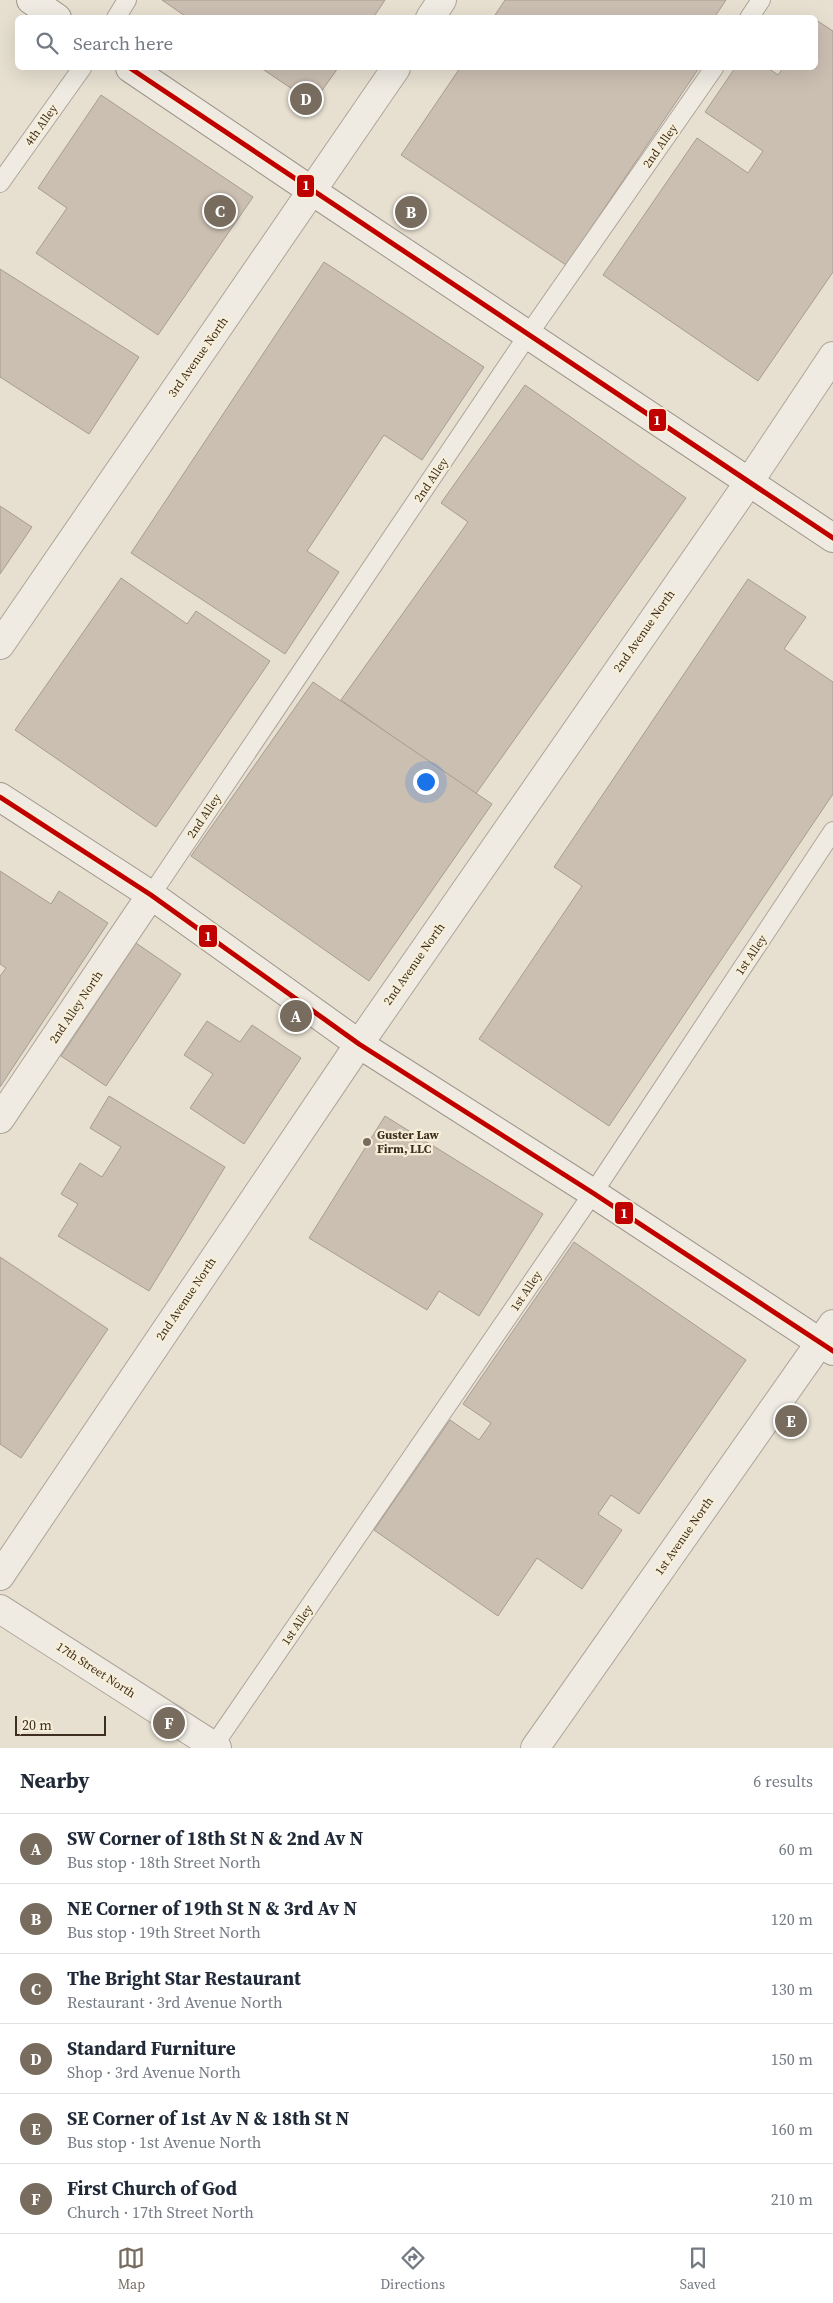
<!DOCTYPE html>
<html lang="en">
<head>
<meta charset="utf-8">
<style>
	:root { --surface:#fff; --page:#f2f2f3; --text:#1f2937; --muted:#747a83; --line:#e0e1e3; --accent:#786c5e }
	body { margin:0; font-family:"Source Serif 4",serif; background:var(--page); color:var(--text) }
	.scale { position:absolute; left:15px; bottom:12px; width:91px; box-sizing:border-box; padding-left:5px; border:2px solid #3d2e20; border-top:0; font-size:14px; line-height:18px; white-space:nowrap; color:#3d2e20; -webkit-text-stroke:4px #f7eed8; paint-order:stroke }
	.you { position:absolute; left:425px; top:781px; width:18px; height:18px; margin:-12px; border:4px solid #fff; border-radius:50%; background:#1a73e8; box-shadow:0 0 0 8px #1a73e833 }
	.badge { display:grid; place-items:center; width:32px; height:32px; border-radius:50%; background:var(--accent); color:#fff; font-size:16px; font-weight:700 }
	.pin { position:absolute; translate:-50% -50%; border:2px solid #fff; box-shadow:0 1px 5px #0006 }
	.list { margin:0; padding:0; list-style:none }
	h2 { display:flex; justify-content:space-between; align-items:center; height:65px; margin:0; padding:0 20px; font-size:21px }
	h2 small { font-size:16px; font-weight:400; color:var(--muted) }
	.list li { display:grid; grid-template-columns:32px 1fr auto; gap:15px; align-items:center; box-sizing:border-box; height:70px; padding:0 20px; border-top:1px solid var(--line) }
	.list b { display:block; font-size:19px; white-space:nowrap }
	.list p { margin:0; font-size:16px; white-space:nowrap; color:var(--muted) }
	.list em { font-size:16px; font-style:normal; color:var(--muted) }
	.icon { flex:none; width:28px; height:28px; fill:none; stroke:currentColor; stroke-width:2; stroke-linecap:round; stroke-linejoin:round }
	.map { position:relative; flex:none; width:833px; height:1748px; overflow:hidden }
	.search { position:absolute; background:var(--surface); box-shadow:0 5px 20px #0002; left:15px; right:15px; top:15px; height:55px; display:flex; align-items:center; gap:12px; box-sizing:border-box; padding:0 18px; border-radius:8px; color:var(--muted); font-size:19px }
	.sheet { height:485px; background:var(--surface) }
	nav { display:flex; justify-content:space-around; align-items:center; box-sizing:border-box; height:70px; border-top:1px solid var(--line); background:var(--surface); font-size:14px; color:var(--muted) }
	nav a { display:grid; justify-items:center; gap:2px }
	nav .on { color:var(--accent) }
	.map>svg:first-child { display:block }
</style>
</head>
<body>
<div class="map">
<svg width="833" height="1748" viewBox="0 0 833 1748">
	<rect width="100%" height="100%" fill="#e7e0d1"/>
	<g fill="#cbbfb2" stroke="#a89c90">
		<path d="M 162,0 L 385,0 L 373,18 L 188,18 Z"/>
		<path d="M 505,0 L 726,0 L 714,18 L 493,18 Z"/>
		<path d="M 816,20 L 833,31 L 833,272 L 758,381 L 603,275 L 697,138 L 748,173 L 763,151 L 705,112 L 735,68 L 768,68 L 778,75 L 783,68 L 816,68 Z"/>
		<path d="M 261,68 L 338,68 L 313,103 Z"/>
		<path d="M 460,68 L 699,68 L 566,265 L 401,155 Z"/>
		<path d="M 101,95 L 253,197 L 158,335 L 36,253 L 67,208 L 38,188 Z"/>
		<path d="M 324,262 L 484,367 L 422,460 L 384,435 L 307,551 L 339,572 L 285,654 L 131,553 Z"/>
		<path d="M 0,269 L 139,357 L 89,434 L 0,377 Z"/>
		<path d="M 525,385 L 686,498 L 475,795 L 341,700 L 468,522 L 441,503 Z"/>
		<path d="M 0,506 L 32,527 L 0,574 Z"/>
		<path d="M 121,578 L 187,624 L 196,611 L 270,661 L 156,827 L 15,730 Z"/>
		<path d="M 748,579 L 806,617 L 784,649 L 833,682 L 833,794 L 609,1126 L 479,1039 L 582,886 L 554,867 Z"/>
		<path d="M 313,682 L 492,804 L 369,981 L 191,856 Z"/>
		<path d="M 0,871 L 51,904 L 59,891 L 108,923 L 0,1087 L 0,976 L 6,968 L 0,964 Z"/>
		<path d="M 136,943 L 181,974 L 106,1086 L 61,1056 Z"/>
		<path d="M 207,1021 L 240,1042 L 252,1025 L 301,1058 L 244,1144 L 190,1108 L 213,1074 L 184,1055 Z"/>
		<path d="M 109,1096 L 225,1167 L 149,1291 L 58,1236 L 78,1204 L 61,1194 L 80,1163 L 102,1177 L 121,1147 L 90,1128 Z"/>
		<path d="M 385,1116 L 543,1214 L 479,1316 L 439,1291 L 427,1310 L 309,1238 Z"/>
		<path d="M 574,1242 L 746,1360 L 639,1514 L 611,1495 L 598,1514 L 622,1530 L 582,1589 L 537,1558 L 498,1616 L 374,1530 L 450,1420 L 479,1440 L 491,1423 L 463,1404 Z"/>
		<path d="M 0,1257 L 108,1329 L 21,1458 L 0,1444 Z"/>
	</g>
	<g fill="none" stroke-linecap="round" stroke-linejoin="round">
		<g stroke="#ada599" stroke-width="20">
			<g id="lane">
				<path d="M 116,18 L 127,0"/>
				<path d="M 749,18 L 761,0"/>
				<path d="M 0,183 L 82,68"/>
				<path d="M 151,895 L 528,335 L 714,68"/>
				<path d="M 212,1748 L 593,1193 L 833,831"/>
			</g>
		</g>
		<g stroke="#ada599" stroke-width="30">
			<g id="street">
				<path d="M 430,18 L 442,0"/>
				<path d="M 0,645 L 396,68"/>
				<path d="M 0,1119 L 151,895"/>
				<path d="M 0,1576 L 359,1044 L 749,482 L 833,356"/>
				<path d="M 0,1609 L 217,1748"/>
				<path d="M 535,1748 L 833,1324"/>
			</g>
		</g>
		<g stroke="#9c958a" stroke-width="30">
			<g id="secondary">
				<path d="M 31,0 L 57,18"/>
				<path d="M 130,68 L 312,191 L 833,538"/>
				<path d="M 0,797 L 151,895 L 359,1044 L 593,1193 L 833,1351"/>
			</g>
		</g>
		<use href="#lane" stroke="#efebe3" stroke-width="18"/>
		<use href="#street" stroke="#efebe3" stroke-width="28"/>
		<use href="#secondary" stroke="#efebe3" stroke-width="28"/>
		<g stroke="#f7eed8" stroke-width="9">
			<g id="bus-1">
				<path d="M 130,68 L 833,538"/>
				<path d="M 0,797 L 151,895 L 359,1044 L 593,1193 L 833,1351"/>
			</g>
		</g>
		<use href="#bus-1" stroke="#c00000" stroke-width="5"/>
	</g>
	<circle fill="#786c5e" stroke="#f7eed8" stroke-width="2" cx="367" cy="1142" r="5"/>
	<g text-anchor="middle" stroke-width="4.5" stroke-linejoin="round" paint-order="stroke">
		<g font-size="12" fill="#3d2e20" stroke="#f7eed8">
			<text transform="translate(41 125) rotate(-55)" y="4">4th Alley</text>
			<text transform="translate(660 146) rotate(-55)" y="4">2nd Alley</text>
			<text transform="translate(198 357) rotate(-55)" y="4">3rd Avenue North</text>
			<text transform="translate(431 480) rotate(-56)" y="4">2nd Alley</text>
			<text transform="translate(644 631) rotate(-55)" y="4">2nd Avenue North</text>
			<text transform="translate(204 816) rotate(-56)" y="4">2nd Alley</text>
			<text transform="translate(751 955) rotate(-56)" y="4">1st Alley</text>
			<text transform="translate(414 964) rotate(-55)" y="4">2nd Avenue North</text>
			<text transform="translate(76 1007) rotate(-56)" y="4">2nd Alley North</text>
			<text transform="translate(526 1291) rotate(-56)" y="4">1st Alley</text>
			<text transform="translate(186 1299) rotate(-56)" y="4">2nd Avenue North</text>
			<text transform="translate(684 1536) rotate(-55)" y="4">1st Avenue North</text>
			<text transform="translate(297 1625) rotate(-56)" y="4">1st Alley</text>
			<text transform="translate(96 1670) rotate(33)" y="4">17th Street North</text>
		</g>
		<g font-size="12" font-weight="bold" fill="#3d2e20" stroke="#f7eed8" text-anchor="start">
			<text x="377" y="1139">Guster Law<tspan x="377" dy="14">Firm, LLC</tspan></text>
		</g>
	</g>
	<g stroke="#f7eed8" stroke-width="2">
		<rect x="296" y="174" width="19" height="24" rx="5" fill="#c00000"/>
		<rect x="648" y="408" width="19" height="24" rx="5" fill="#c00000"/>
		<rect x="198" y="924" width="20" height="24" rx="5" fill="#c00000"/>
		<rect x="614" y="1201" width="20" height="24" rx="5" fill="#c00000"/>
	</g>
	<g font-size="14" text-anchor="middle" font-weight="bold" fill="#fff">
		<text x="306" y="190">1</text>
		<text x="657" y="425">1</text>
		<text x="208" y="941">1</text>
		<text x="624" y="1218">1</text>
	</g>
</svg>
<div class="scale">20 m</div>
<div class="you"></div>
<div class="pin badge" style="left:296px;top:1016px">A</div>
<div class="pin badge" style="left:411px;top:212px">B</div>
<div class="pin badge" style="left:220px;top:211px">C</div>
<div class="pin badge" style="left:306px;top:99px">D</div>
<div class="pin badge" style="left:791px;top:1421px">E</div>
<div class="pin badge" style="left:169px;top:1723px">F</div>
<div class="search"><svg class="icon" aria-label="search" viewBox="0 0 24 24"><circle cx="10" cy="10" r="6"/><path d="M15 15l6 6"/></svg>Search here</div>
</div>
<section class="sheet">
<h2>Nearby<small>6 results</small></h2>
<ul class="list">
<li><span class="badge">A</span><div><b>SW Corner of 18th St N &amp; 2nd Av N</b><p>Bus stop · 18th Street North</p></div><em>60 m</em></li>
<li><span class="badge">B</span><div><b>NE Corner of 19th St N &amp; 3rd Av N</b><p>Bus stop · 19th Street North</p></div><em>120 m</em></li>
<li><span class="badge">C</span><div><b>The Bright Star Restaurant</b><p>Restaurant · 3rd Avenue North</p></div><em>130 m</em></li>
<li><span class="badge">D</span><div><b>Standard Furniture</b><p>Shop · 3rd Avenue North</p></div><em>150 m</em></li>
<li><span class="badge">E</span><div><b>SE Corner of 1st Av N &amp; 18th St N</b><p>Bus stop · 1st Avenue North</p></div><em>160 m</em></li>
<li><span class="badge">F</span><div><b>First Church of God</b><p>Church · 17th Street North</p></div><em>210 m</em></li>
</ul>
</section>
<nav>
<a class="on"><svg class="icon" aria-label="map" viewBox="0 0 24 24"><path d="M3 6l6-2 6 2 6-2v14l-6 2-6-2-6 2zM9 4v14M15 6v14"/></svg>Map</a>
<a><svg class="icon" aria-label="directions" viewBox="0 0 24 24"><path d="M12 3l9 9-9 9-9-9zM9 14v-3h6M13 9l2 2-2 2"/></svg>Directions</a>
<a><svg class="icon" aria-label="saved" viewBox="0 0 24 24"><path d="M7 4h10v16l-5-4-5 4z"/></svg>Saved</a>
</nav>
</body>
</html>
